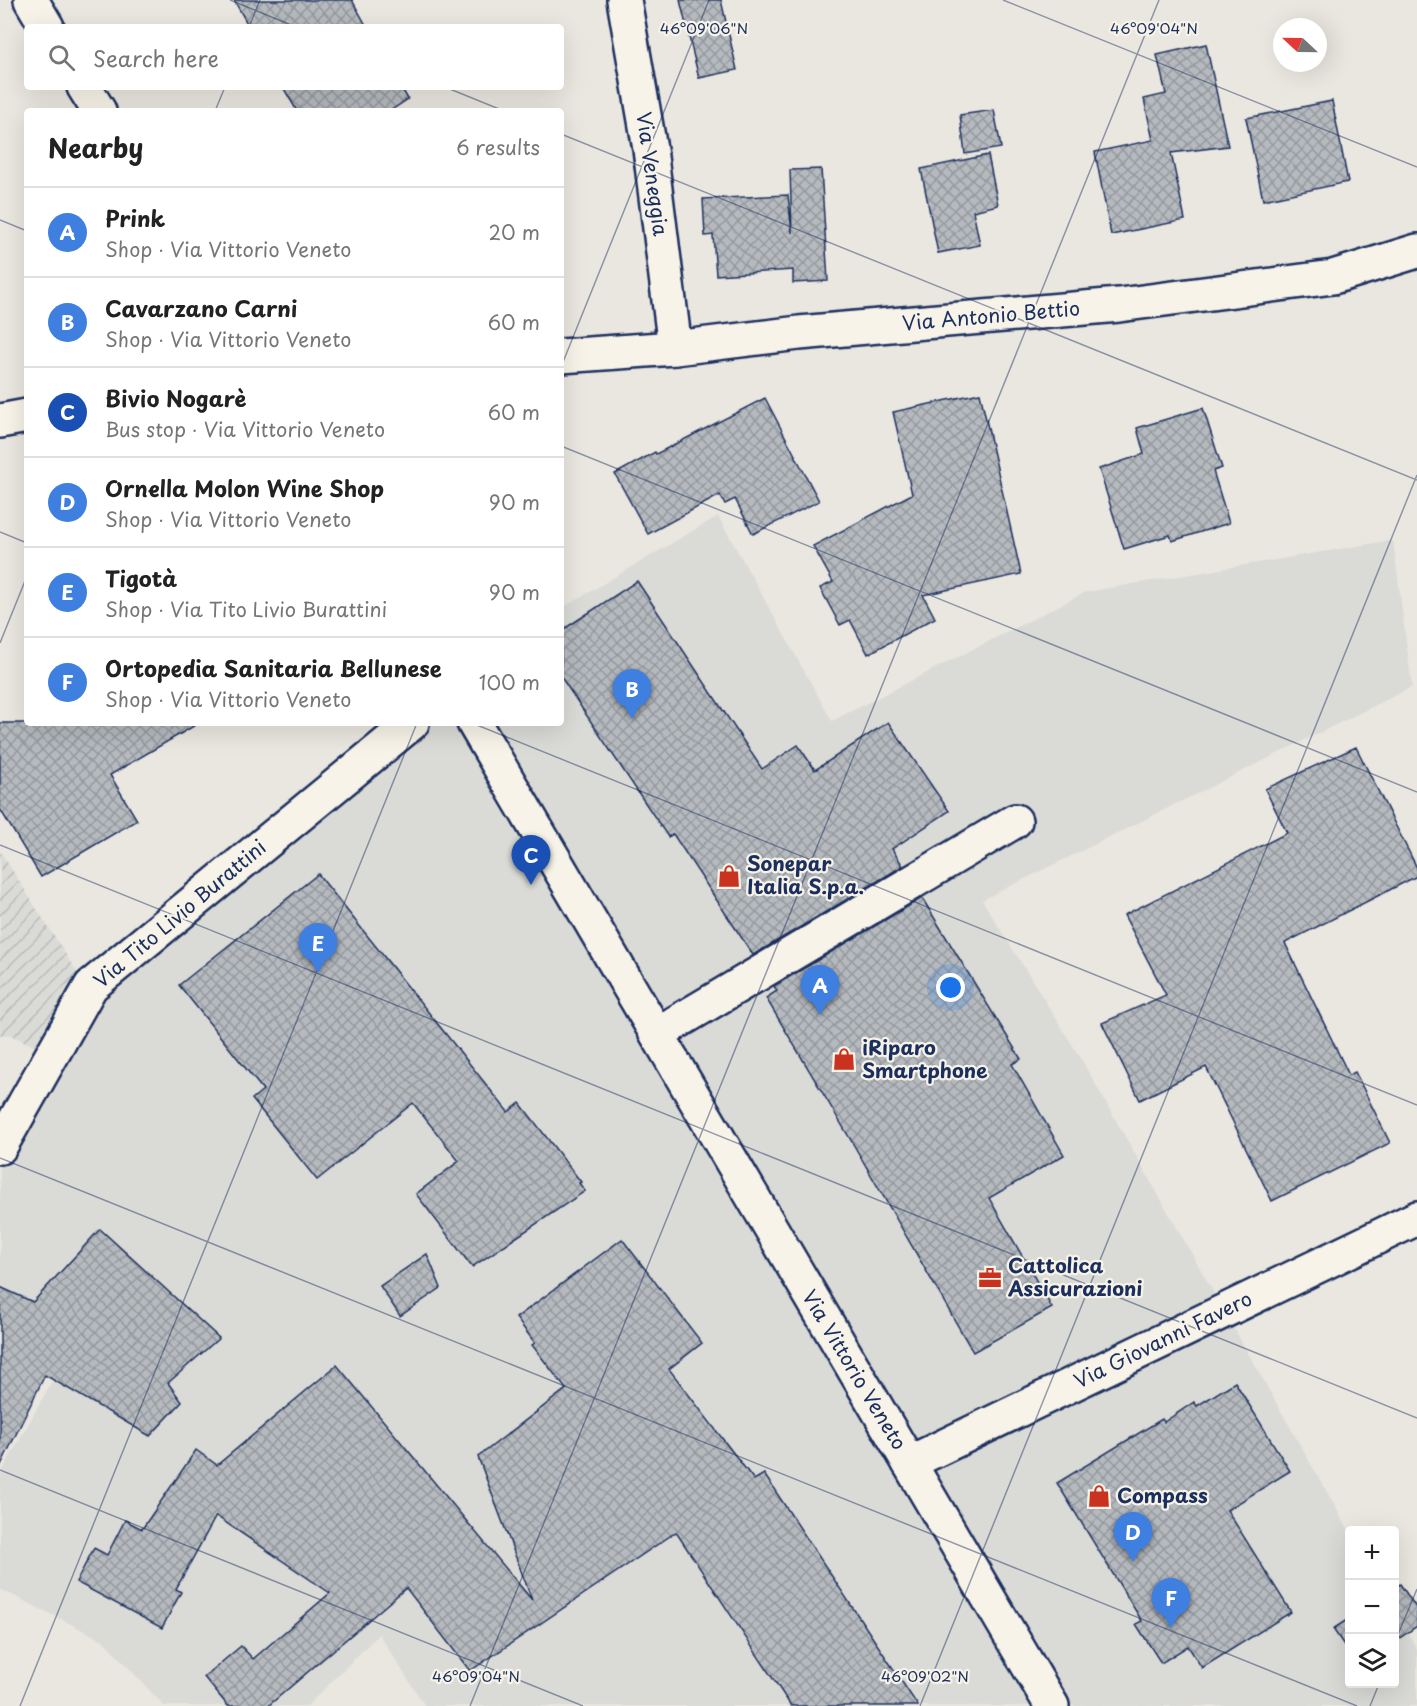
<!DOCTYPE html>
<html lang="en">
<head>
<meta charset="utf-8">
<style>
	:root { --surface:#fff; --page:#f6f6f6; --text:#222; --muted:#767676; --line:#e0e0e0; --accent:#111827 }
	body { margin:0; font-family:"Playpen Sans",sans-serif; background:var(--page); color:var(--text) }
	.controls { position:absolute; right:18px; bottom:18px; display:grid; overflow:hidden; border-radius:6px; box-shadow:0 6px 24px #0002 }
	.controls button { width:54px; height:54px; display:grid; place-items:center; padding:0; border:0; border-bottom:2px solid var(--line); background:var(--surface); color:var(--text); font:30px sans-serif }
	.compass { position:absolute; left:1273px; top:18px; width:54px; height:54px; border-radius:50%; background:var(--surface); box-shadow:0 6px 24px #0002; rotate:292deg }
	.you { position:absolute; left:951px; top:988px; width:21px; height:21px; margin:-15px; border:4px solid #fff; border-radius:50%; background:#1a73e8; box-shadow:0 0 0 9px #1a73e833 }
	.badge { display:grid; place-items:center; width:39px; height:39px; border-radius:50%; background:var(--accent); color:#fff; font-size:20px; font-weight:700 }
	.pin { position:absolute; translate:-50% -50px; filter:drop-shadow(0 2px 3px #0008) }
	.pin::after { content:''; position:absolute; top:32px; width:21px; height:18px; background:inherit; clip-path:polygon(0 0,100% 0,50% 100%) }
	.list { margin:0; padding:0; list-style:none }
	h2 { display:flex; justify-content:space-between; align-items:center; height:78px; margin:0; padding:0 24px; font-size:26px }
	h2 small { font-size:20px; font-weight:400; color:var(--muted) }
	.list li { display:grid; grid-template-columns:39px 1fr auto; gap:18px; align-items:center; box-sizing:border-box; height:90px; padding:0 24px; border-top:2px solid var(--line) }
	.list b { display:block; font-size:22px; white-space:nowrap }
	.list p { margin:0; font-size:20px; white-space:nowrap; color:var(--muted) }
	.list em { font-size:20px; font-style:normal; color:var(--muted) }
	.icon { flex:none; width:33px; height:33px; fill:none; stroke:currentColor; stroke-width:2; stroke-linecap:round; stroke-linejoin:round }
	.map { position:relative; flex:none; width:1417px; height:1706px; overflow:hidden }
	.search { position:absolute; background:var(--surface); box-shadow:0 6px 24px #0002; left:24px; top:24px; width:540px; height:66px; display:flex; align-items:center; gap:15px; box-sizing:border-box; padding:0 21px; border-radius:6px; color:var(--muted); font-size:22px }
	.panel { position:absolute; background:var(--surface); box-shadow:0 6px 24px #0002; left:24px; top:108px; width:540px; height:618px; border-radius:6px }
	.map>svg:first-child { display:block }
</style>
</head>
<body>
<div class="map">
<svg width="1417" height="1706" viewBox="0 0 1417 1706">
	<defs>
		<pattern id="industrial-furrows" width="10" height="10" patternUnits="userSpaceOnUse" patternTransform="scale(1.5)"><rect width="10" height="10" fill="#dadad6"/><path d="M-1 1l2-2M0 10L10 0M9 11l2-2" fill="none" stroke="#babbba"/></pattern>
		<pattern id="building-cross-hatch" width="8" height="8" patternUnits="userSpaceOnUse" patternTransform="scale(1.5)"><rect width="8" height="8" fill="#b6babf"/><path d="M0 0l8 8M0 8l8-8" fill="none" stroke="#93989e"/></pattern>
	</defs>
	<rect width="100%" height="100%" fill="#eae7e0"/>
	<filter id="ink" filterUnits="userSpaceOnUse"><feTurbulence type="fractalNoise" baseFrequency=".0167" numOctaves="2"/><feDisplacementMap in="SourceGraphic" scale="12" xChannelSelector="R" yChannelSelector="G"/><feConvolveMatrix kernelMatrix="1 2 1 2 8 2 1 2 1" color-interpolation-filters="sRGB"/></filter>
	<g filter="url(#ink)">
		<path fill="#dadad6" d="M 718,516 L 832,721 L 1086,592 L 1393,540 L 1412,687 L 982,900 L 1080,1057 L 1349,1531 L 1350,1684 L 1394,1684 L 1395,1610 L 1417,1649 L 1417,1706 L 425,1706 L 379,1634 L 307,1706 L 164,1706 L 103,1640 L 0,1589 L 0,1475 L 61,1365 L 0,1332 L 0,1163 L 94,999 L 421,723 L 561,723 L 561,609 Z"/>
		<path fill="url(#industrial-furrows)" d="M 0,851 L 94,999 L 61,1058 L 10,1035 L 0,1036 Z"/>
		<g fill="url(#building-cross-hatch)" stroke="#1b2f5e" stroke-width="1.5">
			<path d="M 234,0 L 352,0 L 367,27 L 249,27 Z"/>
			<path d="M 680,0 L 721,0 L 737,70 L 699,78 Z"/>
			<path d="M 1206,44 L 1228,146 L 1171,153 L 1185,220 L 1111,235 L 1095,152 L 1153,140 L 1144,99 L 1166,94 L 1157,55 Z"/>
			<path d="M 283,87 L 401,87 L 408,99 L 390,111 L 297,111 Z"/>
			<path d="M 1332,101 L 1348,182 L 1263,200 L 1246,118 Z"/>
			<path d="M 994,110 L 1001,148 L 965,154 L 960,115 Z"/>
			<path d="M 988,155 L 998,205 L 973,211 L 980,245 L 938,253 L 921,169 Z"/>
			<path d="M 821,169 L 828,281 L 793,283 L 793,270 L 716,275 L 713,235 L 705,236 L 703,199 L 788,195 L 792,233 L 790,170 Z"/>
			<path d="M 980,393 L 1021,574 L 923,595 L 935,618 L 868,654 L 850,620 L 840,625 L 820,588 L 833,582 L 813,546 L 912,494 L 893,412 Z"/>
			<path d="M 765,398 L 819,501 L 753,534 L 735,499 L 725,504 L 720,495 L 648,534 L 615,474 L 655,452 L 656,454 Z"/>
			<path d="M 1203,408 L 1222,468 L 1213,471 L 1229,523 L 1172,541 L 1170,535 L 1124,549 L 1099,469 L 1144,454 L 1137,428 Z"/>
			<path d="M 637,581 L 762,769 L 798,745 L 815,770 L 888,722 L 949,811 L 892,849 L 903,866 L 753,955 L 673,834 L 668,837 L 561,677 L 561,631 Z"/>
			<path d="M 0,723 L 199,723 L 110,775 L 137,820 L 41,877 L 0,809 Z"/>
			<path d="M 1356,747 L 1417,868 L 1417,876 L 1285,943 L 1349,1075 L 1355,1072 L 1390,1143 L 1272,1201 L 1206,1067 L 1140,1100 L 1102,1023 L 1166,995 L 1124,915 L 1287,833 L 1265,789 Z"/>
			<path d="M 318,874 L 508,1112 L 520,1103 L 581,1182 L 579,1183 L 585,1191 L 472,1267 L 416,1194 L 459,1161 L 413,1103 L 317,1180 L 252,1099 L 263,1090 L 179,985 Z"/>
			<path d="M 922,898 L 1021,1059 L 1012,1064 L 1064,1155 L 989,1198 L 1052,1308 L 973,1352 L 852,1142 L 766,998 L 777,991 L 774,986 Z"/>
			<path d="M 100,1229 L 219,1338 L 168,1383 L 182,1402 L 150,1436 L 45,1375 L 0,1467 L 0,1287 L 33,1302 Z"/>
			<path d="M 622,1239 L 702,1343 L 669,1369 L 754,1480 L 764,1474 L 918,1706 L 791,1706 L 676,1532 L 470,1671 L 406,1588 L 268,1706 L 228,1706 L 204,1677 L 241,1646 L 253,1659 L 330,1593 L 216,1516 L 176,1589 L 181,1592 L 162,1628 L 76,1582 L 94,1548 L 107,1555 L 125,1520 L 142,1529 L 196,1450 L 217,1465 L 337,1365 L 532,1600 L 478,1457 L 566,1389 L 532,1345 L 535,1343 L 516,1318 Z"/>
			<path d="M 427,1254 L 441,1288 L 400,1316 L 380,1286 Z"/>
			<path d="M 1235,1382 L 1290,1471 L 1227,1510 L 1291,1612 L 1202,1668 L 1188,1646 L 1161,1663 L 1136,1624 L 1142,1621 L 1057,1483 L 1162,1419 L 1164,1422 L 1194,1402 L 1197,1406 Z"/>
			<path d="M 1400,1584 L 1417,1609 L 1417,1626 L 1395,1641 L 1395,1588 Z"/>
			<path d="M 1350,1618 L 1350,1654 L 1333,1629 Z"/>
		</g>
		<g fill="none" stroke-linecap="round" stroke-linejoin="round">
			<g stroke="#1b2f5e" stroke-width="38">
				<g id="street">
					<path d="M 624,0 L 650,149 L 675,348"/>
					<path d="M 657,1034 L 1015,821"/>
					<path d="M 0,1147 L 91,986 L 412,723"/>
					<path d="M 909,1463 L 1417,1218"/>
				</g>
			</g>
			<g stroke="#1b2f5e" stroke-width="38">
				<g id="secondary">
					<path d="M 561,356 L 675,348 L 799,333 L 1119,305 L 1333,277 L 1417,251"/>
					<path d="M 0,421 L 27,416"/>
				</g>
			</g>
			<g stroke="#1b2f5e" stroke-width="38">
				<g id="primary">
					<path d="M 31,0 L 47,27"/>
					<path d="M 84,87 L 99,111"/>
					<path d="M 474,723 L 1052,1706"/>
				</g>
			</g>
			<use href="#street" stroke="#f7f3e8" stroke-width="33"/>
			<use href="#secondary" stroke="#f7f3e8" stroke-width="33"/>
			<use href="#primary" stroke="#f7f3e8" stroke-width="33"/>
		</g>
	</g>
	<path fill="none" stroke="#1b2f5e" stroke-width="1.5" stroke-opacity="0.45" d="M 230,0 L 296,27M 1003,0 L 1417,167M 249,27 L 260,0M 445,87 L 504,111M 215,111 L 225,87M 561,134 L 1417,480M 0,220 L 27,231M 561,367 L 709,0M 561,446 L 1417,792M 0,532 L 27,543M 0,643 L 27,576M 472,723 L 1417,1105M 0,845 L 1417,1418M 0,1158 L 1357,1706M 0,1470 L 583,1706M 1394,1644 L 1417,1589M 20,1706 L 417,723M 470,1706 L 1159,0M 920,1706 L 1417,475M 1370,1706 L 1379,1684"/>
	<defs>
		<g id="shop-bare" transform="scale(1.8)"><path d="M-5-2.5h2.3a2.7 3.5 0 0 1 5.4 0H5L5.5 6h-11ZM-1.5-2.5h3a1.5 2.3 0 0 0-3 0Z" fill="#c8321e" stroke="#f7f3e8" stroke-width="2.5" paint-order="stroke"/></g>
		<g id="office-bare" transform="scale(1.8)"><path d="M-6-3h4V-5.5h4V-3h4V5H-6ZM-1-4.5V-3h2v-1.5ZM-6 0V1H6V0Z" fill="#c8321e" stroke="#f7f3e8" stroke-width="2.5" paint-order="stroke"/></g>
	</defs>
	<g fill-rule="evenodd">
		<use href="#shop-bare" x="729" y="876"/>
		<use href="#shop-bare" x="844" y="1059"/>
		<use href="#office-bare" x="990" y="1278"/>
		<use href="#shop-bare" x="1099" y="1496"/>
	</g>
	<g text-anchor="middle" stroke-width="4.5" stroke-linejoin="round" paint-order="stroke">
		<g font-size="20" fill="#1b2f5e" stroke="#f7f3e8">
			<text transform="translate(652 174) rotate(82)" y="7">Via Veneggia</text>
			<text transform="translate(991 316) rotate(-5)" y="7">Via Antonio Bettio</text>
			<text transform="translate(180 914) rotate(-40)" y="7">Via Tito Livio Burattini</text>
			<text transform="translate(1163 1340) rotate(-26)" y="7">Via Giovanni Favero</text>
			<text transform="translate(854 1370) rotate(59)" y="7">Via Vittorio Veneto</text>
		</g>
		<g font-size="20" font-weight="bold" fill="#1b2f5e" stroke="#f7f3e8" text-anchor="start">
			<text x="747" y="871">Sonepar<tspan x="747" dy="23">Italia S.p.a.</tspan></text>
			<text x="862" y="1055">iRiparo<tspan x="862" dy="23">Smartphone</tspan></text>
			<text x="1008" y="1273">Cattolica<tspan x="1008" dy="23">Assicurazioni</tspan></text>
			<text x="1117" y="1503">Compass</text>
		</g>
	</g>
	<g font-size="15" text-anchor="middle" fill="#1b2f5e" stroke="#f7f3e8" stroke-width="4.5" stroke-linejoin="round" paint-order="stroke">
		<text x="704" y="34">46°09'06"N</text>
		<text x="1154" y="34">46°09'04"N</text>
		<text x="476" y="1682">46°09'04"N</text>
		<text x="925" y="1682">46°09'02"N</text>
	</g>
</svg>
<div class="controls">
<button>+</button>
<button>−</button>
<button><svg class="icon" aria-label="layers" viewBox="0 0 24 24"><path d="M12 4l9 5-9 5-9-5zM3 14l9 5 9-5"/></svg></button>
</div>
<svg class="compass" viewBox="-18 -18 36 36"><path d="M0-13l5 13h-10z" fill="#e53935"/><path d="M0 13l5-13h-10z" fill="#767676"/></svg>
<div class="you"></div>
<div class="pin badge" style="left:820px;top:1015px;background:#3f7fe0">A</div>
<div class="pin badge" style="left:632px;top:719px;background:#3f7fe0">B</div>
<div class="pin badge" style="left:531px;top:885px;background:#1a4fb4">C</div>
<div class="pin badge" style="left:1133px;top:1562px;background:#3f7fe0">D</div>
<div class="pin badge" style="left:318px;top:973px;background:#3f7fe0">E</div>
<div class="pin badge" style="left:1171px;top:1628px;background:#3f7fe0">F</div>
<div class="search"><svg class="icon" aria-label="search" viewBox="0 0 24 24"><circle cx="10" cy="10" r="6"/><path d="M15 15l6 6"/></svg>Search here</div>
<section class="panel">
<h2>Nearby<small>6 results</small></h2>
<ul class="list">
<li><span class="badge" style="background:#3f7fe0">A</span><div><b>Prink</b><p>Shop · Via Vittorio Veneto</p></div><em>20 m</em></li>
<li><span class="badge" style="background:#3f7fe0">B</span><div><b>Cavarzano Carni</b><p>Shop · Via Vittorio Veneto</p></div><em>60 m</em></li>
<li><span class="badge" style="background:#1a4fb4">C</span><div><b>Bivio Nogarè</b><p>Bus stop · Via Vittorio Veneto</p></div><em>60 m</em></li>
<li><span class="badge" style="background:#3f7fe0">D</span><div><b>Ornella Molon Wine Shop</b><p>Shop · Via Vittorio Veneto</p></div><em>90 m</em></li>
<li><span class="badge" style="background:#3f7fe0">E</span><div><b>Tigotà</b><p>Shop · Via Tito Livio Burattini</p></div><em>90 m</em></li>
<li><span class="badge" style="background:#3f7fe0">F</span><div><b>Ortopedia Sanitaria Bellunese</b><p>Shop · Via Vittorio Veneto</p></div><em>100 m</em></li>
</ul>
</section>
</div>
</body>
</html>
